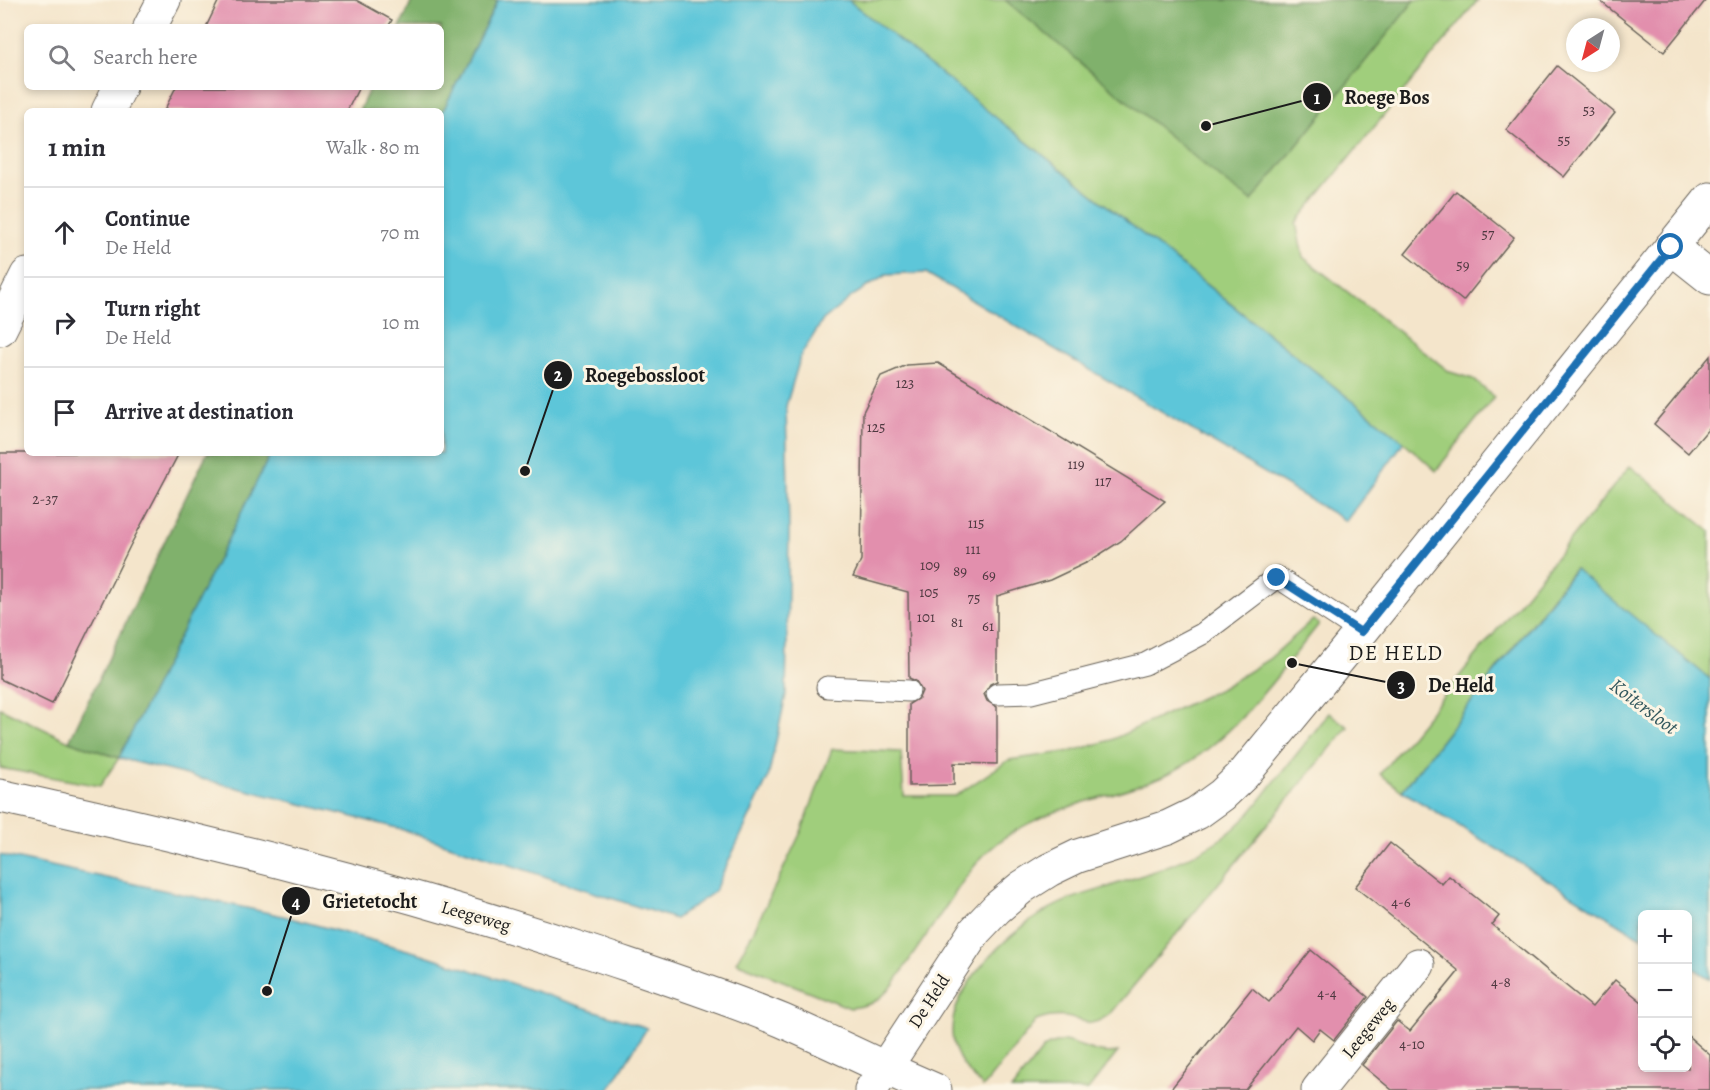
<!DOCTYPE html>
<html lang="en">
<head>
<meta charset="utf-8">
<style>
	:root { --surface:#fff; --page:#f7f7f7; --text:#2b2b33; --muted:#7c7c81; --line:#e1e1e2 }
	body { margin:0; font-family:Alegreya,serif; background:var(--page); color:var(--text) }
	.controls { position:absolute; right:18px; bottom:18px; display:grid; overflow:hidden; border-radius:9px; box-shadow:0 3px 9px #0003 }
	.controls button { width:54px; height:54px; display:grid; place-items:center; padding:0; border:0; border-bottom:2px solid var(--line); background:var(--surface); color:var(--text); font:30px sans-serif }
	.compass { position:absolute; left:1566px; top:18px; width:54px; height:54px; border-radius:50%; background:var(--surface); box-shadow:0 3px 9px #0003; rotate:216deg }
	.stop { position:absolute; width:18px; height:18px; margin:-14px; border:4px solid #1f6fb2; border-radius:50%; background:#fff }
	.stop.end { background:#1f6fb2; border-color:#fff; box-shadow:0 2px 6px #0008 }
	.list { margin:0; padding:0; list-style:none }
	h2 { display:flex; justify-content:space-between; align-items:center; height:78px; margin:0; padding:0 24px; font-size:26px }
	h2 small { font-size:20px; font-weight:400; color:var(--muted) }
	.list li { display:grid; grid-template-columns:39px 1fr auto; gap:18px; align-items:center; box-sizing:border-box; height:90px; padding:0 24px; border-top:2px solid var(--line) }
	.list b { display:block; font-size:22px; white-space:nowrap }
	.list p { margin:0; font-size:20px; white-space:nowrap; color:var(--muted) }
	.list em { font-size:20px; font-style:normal; color:var(--muted) }
	.icon { flex:none; width:33px; height:33px; fill:none; stroke:currentColor; stroke-width:2; stroke-linecap:round; stroke-linejoin:round }
	.map { position:relative; flex:none; width:1710px; height:1090px; overflow:hidden }
	.search { position:absolute; background:var(--surface); box-shadow:0 3px 9px #0003; left:24px; top:24px; width:420px; height:66px; display:flex; align-items:center; gap:15px; box-sizing:border-box; padding:0 21px; border-radius:9px; color:var(--muted); font-size:22px }
	.panel { position:absolute; background:var(--surface); box-shadow:0 3px 9px #0003; left:24px; top:108px; width:420px; height:348px; border-radius:9px }
	.map>svg:first-child { display:block }
</style>
</head>
<body>
<div class="map">
<svg width="1710" height="1090" viewBox="0 0 1710 1090">
	<rect width="100%" height="100%" fill="#fcf5e5"/>
	<filter id="ink" filterUnits="userSpaceOnUse"><feTurbulence type="fractalNoise" baseFrequency=".0167" numOctaves="2"/><feDisplacementMap in="SourceGraphic" scale="12" xChannelSelector="R" yChannelSelector="G"/><feConvolveMatrix kernelMatrix="1 2 1 2 8 2 1 2 1" color-interpolation-filters="sRGB"/></filter>
	<filter id="wash" filterUnits="userSpaceOnUse"><feTurbulence type="fractalNoise" baseFrequency=".008" numOctaves="4" result="noise"/><feDisplacementMap in="SourceGraphic" scale="24" xChannelSelector="R" yChannelSelector="G"/><feGaussianBlur stdDeviation="1.35" result="paint"/><feColorMatrix in="noise" values="0 0 0 0 0 0 0 0 0 0 0 0 0 0 0 0 0 1.4 0 .05"/><feComposite in="paint" operator="in"/></filter>
	<g filter="url(#wash)">
		<rect width="100%" height="100%" fill="#f4e5cb"/>
		<g fill="#a0ce7c" stroke="#5e754c" stroke-width="1.5">
			<path d="M 848,0 L 1478,0 L 1296,223 L 1303,257 L 1450,372 L 1473,379 L 1494,397 L 1436,471 L 1404,442 Z"/>
			<path d="M 1630,466 L 1710,531 L 1710,679 L 1574,569 L 1402,791 L 1380,774 Z"/>
			<path d="M 1313,620 L 1319,624 C 1275,678 1227,750 1161,777 C 1103,801 1035,807 987,852 C 972,866 960,886 949,902 C 930,930 911,957 893,985 C 878,1002 872,1005 850,1008 L 736,962 L 753,932 L 801,832 L 832,749 L 901,752 L 904,796 L 955,796 L 1009,760 L 1072,751 L 1111,740 L 1222,688 L 1269,659 Z"/>
			<path d="M 0,708 L 69,741 L 119,758 L 100,786 L 0,768 Z"/>
			<path d="M 1329,713 L 1348,727 L 1112,1012 C 1094,1027 1090,1023 1071,1018 C 1059,1015 1047,1017 1036,1021 L 983,1087 C 971,1075 959,1063 954,1046 C 940,995 1006,934 1046,911 C 1064,900 1085,894 1105,888 C 1146,874 1187,862 1222,838 C 1244,823 1259,802 1275,781 C 1293,759 1311,736 1329,713 Z"/>
			<path d="M 1064,1041 C 1083,1045 1097,1056 1118,1052 L 1088,1090 L 1011,1090 L 1043,1049 L 1049,1045 Z"/>
		</g>
		<g fill="#80b16c" stroke="#4e6644" stroke-width="1.5">
			<path d="M 411,0 L 498,0 L 441,115 L 441,111 L 359,111 L 370,87 L 441,87 L 441,27 L 400,27 L 411,3 Z"/>
			<path d="M 1005,0 L 1415,0 L 1252,201 L 1225,182 Z"/>
			<path d="M 207,453 L 271,453 L 119,758 L 69,741 Z"/>
		</g>
		<g fill="#5dc6d9" stroke="#3c717a" stroke-width="1.5">
			<path d="M 498,0 L 848,0 L 1404,442 L 1346,521 L 926,273 L 886,275 L 854,295 L 823,320 L 801,355 L 786,406 L 789,531 L 786,695 L 768,778 L 714,892 L 675,919 L 397,828 L 119,758 L 271,453 L 441,453 L 441,115 Z"/>
			<path d="M 1575,569 L 1710,679 L 1710,979 L 1688,965 L 1688,914 L 1642,914 L 1642,938 L 1402,791 Z"/>
			<path d="M 0,855 L 283,916 L 422,954 L 647,1028 L 609,1090 L 0,1090 Z"/>
		</g>
		<g id="blocks">
			<g fill="#e28fad">
				<path d="M 219,0 L 356,0 L 392,20 L 388,27 L 206,27 Z"/>
				<path d="M 1599,0 L 1706,0 L 1664,52 Z"/>
				<path d="M 1557,66 L 1615,113 L 1564,177 L 1506,130 Z"/>
				<path d="M 176,87 L 359,87 L 347,111 L 164,111 Z"/>
				<path d="M 1456,191 L 1514,237 L 1463,301 L 1405,254 Z"/>
				<path d="M 1710,356 L 1710,427 L 1688,453 L 1654,424 Z"/>
				<path d="M 938,363 L 1165,501 L 1121,541 L 1088,562 L 1050,580 L 997,596 L 997,681 L 990,684 L 984,694 L 987,701 L 997,707 L 997,764 L 954,763 L 954,785 L 909,786 L 909,704 L 919,698 L 922,691 L 916,681 L 909,678 L 908,592 L 853,577 L 861,560 L 863,412 L 881,376 L 907,365 Z"/>
				<path d="M 0,453 L 179,453 L 130,546 L 52,704 L 0,679 Z"/>
				<path d="M 1390,843 L 1442,884 L 1449,876 L 1499,916 L 1492,925 L 1592,1007 L 1615,980 L 1642,1002 L 1642,1068 L 1688,1068 L 1688,1036 L 1710,1055 L 1710,1090 L 1392,1090 L 1362,1065 L 1397,1021 L 1410,1031 L 1459,971 L 1355,887 Z"/>
				<path d="M 1311,950 L 1368,997 L 1334,1040 L 1320,1029 L 1312,1040 L 1296,1026 L 1245,1090 L 1170,1090 L 1252,988 L 1269,1002 Z"/>
			</g>
		</g>
	</g>
	<g filter="url(#ink)">
		<use href="#blocks" fill-opacity="0" stroke="#686259" stroke-width="1.5"/>
		<g fill="none" stroke-linecap="round" stroke-linejoin="round">
			<g stroke="#686259" stroke-width="23">
				<g id="lane">
					<path d="M 827,687 L 909,691"/>
					<path d="M 997,694 L 1031,693 L 1145,664 L 1202,634 L 1277,577 L 1361,632"/>
				</g>
			</g>
			<g stroke="#686259" stroke-width="35">
				<g id="street">
					<path d="M 150,27 L 164,0"/>
					<path d="M 108,111 L 120,87"/>
					<path d="M 1671,247 L 1710,278"/>
					<path d="M 0,329 L 27,275"/>
					<path d="M 0,796 C 202,840 403,889 599,955 C 661,976 723,996 783,1021 C 817,1036 851,1052 885,1068 L 871,1090"/>
					<path d="M 1318,1090 L 1418,965"/>
				</g>
			</g>
			<g stroke="#686259" stroke-width="35">
				<path id="secondary" d="M 935,1090 L 885,1068 L 975,931 L 997,908 L 1022,887 L 1049,870 L 1078,856 L 1168,827 L 1197,813 L 1222,795 L 1244,774 L 1361,632 L 1710,199"/>
			</g>
			<use href="#lane" stroke="#fff" stroke-width="21"/>
			<use href="#street" stroke="#fff" stroke-width="33"/>
			<use href="#secondary" stroke="#fff" stroke-width="33"/>
		</g>
	</g>
	<g fill="none" stroke-linecap="round" stroke-linejoin="round" filter="url(#ink)">
		<path stroke="#1f6fb2" stroke-width="8" d="M 1277,578 L 1361,632 L 1671,247"/>
	</g>
	<g text-anchor="middle" stroke-width="6" stroke-linejoin="round" paint-order="stroke">
		<g font-size="15" fill="#4e3940">
			<text x="1589" y="115">53</text>
			<text x="1564" y="145">55</text>
			<text x="1488" y="239">57</text>
			<text x="1463" y="270">59</text>
			<text x="905" y="388">123</text>
			<text x="876" y="432">125</text>
			<text x="1076" y="469">119</text>
			<text x="1103" y="486">117</text>
			<text x="45" y="504">2-37</text>
			<text x="976" y="528">115</text>
			<text x="973" y="554">111</text>
			<text x="930" y="570">109</text>
			<text x="960" y="576">89</text>
			<text x="989" y="580">69</text>
			<text x="929" y="597">105</text>
			<text x="974" y="603">75</text>
			<text x="926" y="622">101</text>
			<text x="957" y="627">81</text>
			<text x="988" y="631">61</text>
			<text x="1401" y="907">4-6</text>
			<text x="1501" y="987">4-8</text>
			<text x="1327" y="998">4-4</text>
			<text x="1412" y="1049">4-10</text>
		</g>
		<g font-size="18" fill="#1c1c1c" stroke="#fcf5e5">
			<text transform="translate(476 916) rotate(16)" y="6">Leegeweg</text>
			<text transform="translate(929 1001) rotate(-57)" y="6">De Held</text>
			<text transform="translate(1368 1028) rotate(-51)" y="6">Leegeweg</text>
		</g>
		<g font-size="20" font-style="italic" fill="#33585e" stroke="#fcf5e5">
			<text transform="translate(1644 706) rotate(37)" y="7">Koitersloot</text>
		</g>
		<g font-size="21" letter-spacing="1.5" fill="#1c1c1c" stroke="#fcf5e5">
			<text x="1396" y="660">DE HELD</text>
		</g>
	</g>
	<path fill="none" stroke="#1c1c1c" stroke-width="2" d="M1206 126L1317 97M525 471L558 375M1292 663L1401 685M267 991L296 901"/>
	<g fill="#1c1c1c" stroke="#fcf5e5" stroke-width="2">
		<circle cx="1206" cy="126" r="6"/>
		<circle cx="525" cy="471" r="6"/>
		<circle cx="1292" cy="663" r="6"/>
		<circle cx="267" cy="991" r="6"/>
		<circle cx="1317" cy="97" r="15"/>
		<circle cx="558" cy="375" r="15"/>
		<circle cx="1401" cy="685" r="15"/>
		<circle cx="296" cy="901" r="15"/>
	</g>
	<g font-size="18" text-anchor="middle" font-weight="bold" fill="#fff">
		<text x="1317" y="104">1</text>
		<text x="558" y="381">2</text>
		<text x="1401" y="692">3</text>
		<text x="296" y="908">4</text>
	</g>
	<g font-size="20" text-anchor="middle" font-weight="bold" fill="#1c1c1c" stroke="#fcf5e5" stroke-width="6" stroke-linejoin="round" paint-order="stroke">
		<text x="1387" y="104">Roege Bos</text>
		<text x="645" y="382">Roegebossloot</text>
		<text x="1461" y="692">De Held</text>
		<text x="370" y="908">Grietetocht</text>
	</g>
</svg>
<div class="controls">
<button>+</button>
<button>−</button>
<button><svg class="icon" aria-label="locate" viewBox="0 0 24 24"><circle cx="12" cy="12" r="6"/><path d="M12 2v4M12 18v4M2 12h4M18 12h4"/></svg></button>
</div>
<svg class="compass" viewBox="-18 -18 36 36"><path d="M0-13l5 13h-10z" fill="#e53935"/><path d="M0 13l5-13h-10z" fill="#7c7c81"/></svg>
<div class="stop" style="left:1671px;top:247px"></div>
<div class="stop end" style="left:1277px;top:578px"></div>
<div class="search"><svg class="icon" aria-label="search" viewBox="0 0 24 24"><circle cx="10" cy="10" r="6"/><path d="M15 15l6 6"/></svg>Search here</div>
<section class="panel">
<h2>1 min<small>Walk · 80 m</small></h2>
<ul class="list">
<li><svg class="icon" aria-label="ahead" viewBox="0 0 24 24"><path d="M12 20V5M6 11l6-6 6 6"/></svg><div><b>Continue</b><p>De Held</p></div><em>70 m</em></li>
<li><svg class="icon" aria-label="right" viewBox="0 0 24 24"><path d="M7 20v-9h11M14 6l5 5-5 5"/></svg><div><b>Turn right</b><p>De Held</p></div><em>10 m</em></li>
<li><svg class="icon" aria-label="arrive" viewBox="0 0 24 24"><path d="M6 21V4h12l-3 4 3 4H6"/></svg><div><b>Arrive at destination</b></div></li>
</ul>
</section>
</div>
</body>
</html>
